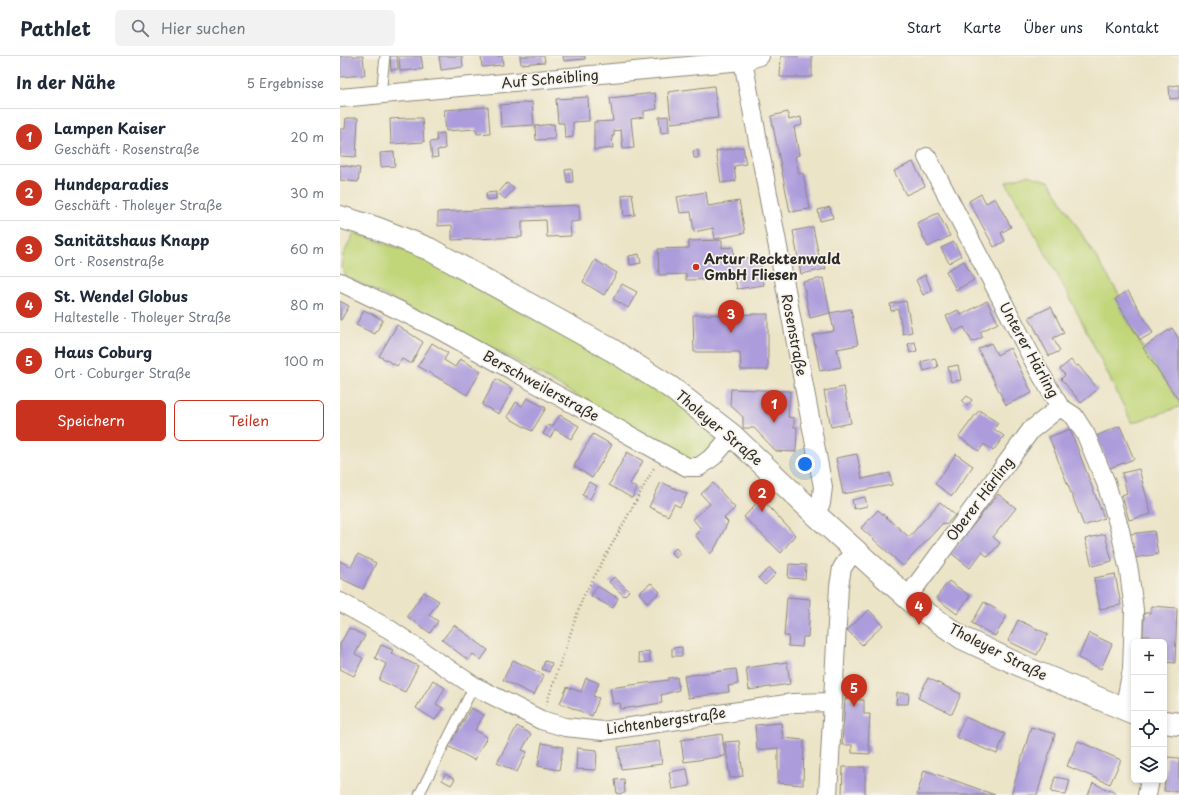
<!DOCTYPE html>
<html lang="de">
<head>
<meta charset="utf-8">
<style>
	:root { --surface:#fff; --page:#f2f2f3; --text:#1f2937; --muted:#747a83; --line:#e0e1e3; --accent:#c8321e }
	body { margin:0; font-family:"Playpen Sans",sans-serif; background:var(--page); color:var(--text) }
	.controls { position:absolute; right:12px; bottom:12px; display:grid; overflow:hidden; border-radius:6px; box-shadow:0 2px 6px #0003 }
	.controls button { width:36px; height:36px; display:grid; place-items:center; padding:0; border:0; border-bottom:1px solid var(--line); background:var(--surface); color:var(--text); font:20px sans-serif }
	.you { position:absolute; left:465px; top:408px; width:14px; height:14px; margin:-10px; border:3px solid #fff; border-radius:50%; background:#1a73e8; box-shadow:0 0 0 6px #1a73e833 }
	.badge { display:grid; place-items:center; width:26px; height:26px; border-radius:50%; background:var(--accent); color:#fff; font-size:13px; font-weight:700 }
	.pin { position:absolute; translate:-50% -33px; filter:drop-shadow(0 1px 2px #0008) }
	.pin::after { content:''; position:absolute; top:21px; width:14px; height:12px; background:inherit; clip-path:polygon(0 0,100% 0,50% 100%) }
	.list { margin:0; padding:0; list-style:none }
	h2 { display:flex; justify-content:space-between; align-items:center; height:52px; margin:0; padding:0 16px; font-size:17px }
	h2 small { font-size:13px; font-weight:400; color:var(--muted) }
	.list li { display:grid; grid-template-columns:26px 1fr auto; gap:12px; align-items:center; box-sizing:border-box; height:56px; padding:0 16px; border-top:1px solid var(--line) }
	.list b { display:block; font-size:15px; white-space:nowrap }
	.list p { margin:0; font-size:13px; white-space:nowrap; color:var(--muted) }
	.list em { font-size:13px; font-style:normal; color:var(--muted) }
	.actions { display:flex; gap:8px; padding:12px 16px }
	.actions a { flex:1; padding:9px 0; border:1px solid var(--accent); border-radius:6px; text-align:center; font-size:14px; color:var(--accent) }
	.actions .main { background:var(--accent); color:#fff }
	.icon { flex:none; width:22px; height:22px; fill:none; stroke:currentColor; stroke-width:2; stroke-linecap:round; stroke-linejoin:round }
	.map { position:relative; flex:none; width:839px; height:739px; overflow:hidden }
	header { display:flex; align-items:center; gap:24px; box-sizing:border-box; height:56px; padding:0 20px; background:var(--surface); border-bottom:1px solid var(--line) }
	header strong { font-size:19px }
	nav { display:flex; gap:22px; margin-inline-start:auto; font-size:14px }
	.search { width:280px; height:36px; background:var(--page); display:flex; align-items:center; gap:10px; box-sizing:border-box; padding:0 14px; border-radius:6px; color:var(--muted); font-size:15px }
	main { display:flex }
	aside { flex:1; background:var(--surface) }
	.map>svg:first-child { display:block }
</style>
</head>
<body>
<header>
<strong>Pathlet</strong>
<div class="search"><svg class="icon" aria-label="search" viewBox="0 0 24 24"><circle cx="10" cy="10" r="6"/><path d="M15 15l6 6"/></svg>Hier suchen</div>
<nav><a>Start</a><a>Karte</a><a>Über uns</a><a>Kontakt</a></nav>
</header>
<main>
<aside>
<h2>In der Nähe<small>5 Ergebnisse</small></h2>
<ul class="list">
<li><span class="badge">1</span><div><b>Lampen Kaiser</b><p>Geschäft · Rosenstraße</p></div><em>20 m</em></li>
<li><span class="badge">2</span><div><b>Hundeparadies</b><p>Geschäft · Tholeyer Straße</p></div><em>30 m</em></li>
<li><span class="badge">3</span><div><b>Sanitätshaus Knapp</b><p>Ort · Rosenstraße</p></div><em>60 m</em></li>
<li><span class="badge">4</span><div><b>St. Wendel Globus</b><p>Haltestelle · Tholeyer Straße</p></div><em>80 m</em></li>
<li><span class="badge">5</span><div><b>Haus Coburg</b><p>Ort · Coburger Straße</p></div><em>100 m</em></li>
</ul>
<div class="actions"><a class="main">Speichern</a><a>Teilen</a></div>
</aside>
<div class="map">
<svg width="839" height="739" viewBox="0 0 839 739">
	<rect width="100%" height="100%" fill="#f7f3e8"/>
	<filter id="ink" filterUnits="userSpaceOnUse"><feTurbulence type="fractalNoise" baseFrequency=".025" numOctaves="2"/><feDisplacementMap in="SourceGraphic" scale="8" xChannelSelector="R" yChannelSelector="G"/><feConvolveMatrix kernelMatrix="1 2 1 2 8 2 1 2 1" color-interpolation-filters="sRGB"/></filter>
	<filter id="wash" filterUnits="userSpaceOnUse"><feTurbulence type="fractalNoise" baseFrequency=".012" numOctaves="4" result="noise"/><feDisplacementMap in="SourceGraphic" scale="16" xChannelSelector="R" yChannelSelector="G"/><feGaussianBlur stdDeviation="0.9" result="paint"/><feColorMatrix in="noise" values="0 0 0 0 0 0 0 0 0 0 0 0 0 0 0 0 0 1.4 0 .05"/><feComposite in="paint" operator="in"/></filter>
	<g filter="url(#wash)">
		<rect width="100%" height="100%" fill="#ece4c7"/>
		<g fill="#c1d679" stroke="#768052">
			<path d="M 687,119 L 709,125 L 780,240 L 775,243 L 803,292 L 839,345 L 839,351 L 792,367 L 728,238 L 666,126 Z"/>
			<path d="M 14,177 L 79,199 L 323,335 L 372,372 L 375,382 L 374,392 L 365,402 L 348,403 L 162,297 L 7,221 L 1,211 L 3,199 Z"/>
		</g>
		<g id="blocks">
			<g fill="#ac9cdc">
				<path d="M 0,0 L 23,0 L 25,19 L 0,21 Z"/>
				<path d="M 50,0 L 57,0 L 58,13 L 51,14 Z"/>
				<path d="M 59,0 L 81,0 L 83,13 L 60,15 Z"/>
				<path d="M 99,0 L 122,0 L 123,11 L 101,14 Z"/>
				<path d="M 141,0 L 162,0 L 163,9 L 142,11 Z"/>
				<path d="M 180,0 L 204,0 L 205,6 L 181,8 Z"/>
				<path d="M 223,0 L 245,0 L 245,3 L 224,5 Z"/>
				<path d="M 441,0 L 472,0 L 472,21 L 440,21 Z"/>
				<path d="M 839,29 L 839,42 L 830,43 L 829,30 Z"/>
				<path d="M 374,30 L 378,62 L 331,67 L 328,36 Z"/>
				<path d="M 315,37 L 317,53 L 304,55 L 304,61 L 291,63 L 294,92 L 283,93 L 281,74 L 274,75 L 274,80 L 272,80 L 273,92 L 254,94 L 254,66 L 273,65 L 270,42 Z"/>
				<path d="M 248,41 L 249,65 L 233,66 L 233,81 L 225,82 L 224,67 L 218,67 L 216,43 Z"/>
				<path d="M 192,46 L 194,69 L 161,71 L 160,49 Z"/>
				<path d="M 148,51 L 150,77 L 137,78 L 136,73 L 106,75 L 104,54 Z"/>
				<path d="M 448,56 L 449,64 L 461,61 L 462,69 L 454,71 L 459,99 L 455,100 L 459,118 L 463,117 L 470,153 L 450,156 L 431,60 Z"/>
				<path d="M 328,60 L 329,76 L 321,77 L 319,61 Z"/>
				<path d="M 6,62 L 18,62 L 16,101 L 0,100 L 0,73 L 5,73 Z"/>
				<path d="M 66,62 L 82,62 L 84,86 L 51,88 L 50,63 Z"/>
				<path d="M 214,68 L 215,83 L 196,84 L 195,70 Z"/>
				<path d="M 104,77 L 105,93 L 97,94 L 98,101 L 92,102 L 90,86 L 97,85 L 96,78 Z"/>
				<path d="M 403,91 L 406,108 L 394,110 L 396,125 L 381,127 L 376,95 Z"/>
				<path d="M 358,94 L 359,102 L 354,102 L 353,95 Z"/>
				<path d="M 54,96 L 55,110 L 41,111 L 40,97 Z"/>
				<path d="M 573,106 L 585,130 L 566,139 L 554,115 Z"/>
				<path d="M 0,109 L 20,112 L 18,126 L 0,124 Z"/>
				<path d="M 232,113 L 233,126 L 227,126 L 225,114 Z"/>
				<path d="M 167,127 L 174,133 L 165,143 L 158,137 Z"/>
				<path d="M 156,136 L 156,143 L 147,144 L 146,137 Z"/>
				<path d="M 366,136 L 368,150 L 399,145 L 405,177 L 375,183 L 373,172 L 354,176 L 351,156 L 340,157 L 337,141 Z"/>
				<path d="M 292,137 L 295,159 L 284,160 L 282,139 Z"/>
				<path d="M 641,138 L 646,147 L 655,142 L 671,171 L 661,177 L 665,185 L 654,191 L 629,145 Z"/>
				<path d="M 239,149 L 240,165 L 230,166 L 231,180 L 207,181 L 206,164 L 182,165 L 182,181 L 112,184 L 112,169 L 98,170 L 98,156 Z"/>
				<path d="M 490,151 L 493,162 L 480,165 L 478,154 Z"/>
				<path d="M 598,157 L 610,180 L 588,191 L 577,167 Z"/>
				<path d="M 473,171 L 480,206 L 484,205 L 486,213 L 461,218 L 453,175 Z"/>
				<path d="M 382,184 L 382,192 L 393,191 L 394,204 L 419,200 L 424,229 L 397,233 L 395,223 L 346,224 L 346,218 L 319,219 L 318,193 L 349,192 L 349,185 Z"/>
				<path d="M 614,186 L 621,200 L 609,207 L 601,192 Z"/>
				<path d="M 299,198 L 301,207 L 290,209 L 289,200 Z"/>
				<path d="M 255,204 L 277,217 L 264,239 L 243,226 Z"/>
				<path d="M 624,205 L 634,224 L 616,234 L 606,215 Z"/>
				<path d="M 585,219 L 592,235 L 583,239 L 576,224 Z"/>
				<path d="M 483,222 L 490,257 L 470,262 L 463,226 Z"/>
				<path d="M 282,228 L 297,236 L 288,252 L 273,243 Z"/>
				<path d="M 788,235 L 813,277 L 800,284 L 775,243 Z"/>
				<path d="M 0,245 L 9,250 L 1,264 L 0,264 Z"/>
				<path d="M 566,245 L 572,276 L 563,278 L 558,253 L 551,255 L 550,248 Z"/>
				<path d="M 647,245 L 658,267 L 640,276 L 643,281 L 632,286 L 624,271 L 614,276 L 606,260 L 618,254 L 621,259 Z"/>
				<path d="M 711,251 L 724,277 L 713,282 L 720,295 L 709,300 L 689,261 Z"/>
				<path d="M 511,253 L 518,289 L 497,293 L 501,311 L 480,315 L 473,279 L 494,275 L 490,257 Z"/>
				<path d="M 24,254 L 43,264 L 35,278 L 16,269 Z"/>
				<path d="M 428,258 L 428,314 L 401,314 L 400,296 L 354,296 L 353,259 Z"/>
				<path d="M 57,269 L 83,286 L 71,308 L 62,303 L 57,310 L 39,300 Z"/>
				<path d="M 832,272 L 839,283 L 839,345 L 803,292 Z"/>
				<path d="M 575,286 L 577,295 L 570,297 L 568,288 Z"/>
				<path d="M 92,287 L 108,297 L 104,304 L 115,311 L 120,303 L 141,315 L 127,339 L 78,310 Z"/>
				<path d="M 651,287 L 657,299 L 670,292 L 692,337 L 666,349 L 638,293 Z"/>
				<path d="M 595,302 L 598,311 L 584,315 L 581,306 Z"/>
				<path d="M 731,304 L 736,310 L 738,309 L 758,333 L 741,347 L 721,323 L 725,319 L 720,313 Z"/>
				<path d="M 618,309 L 621,324 L 611,326 L 608,311 Z"/>
				<path d="M 156,323 L 173,333 L 159,358 L 142,349 Z"/>
				<path d="M 504,331 L 511,367 L 491,371 L 484,335 Z"/>
				<path d="M 391,333 L 450,335 L 448,361 L 454,362 L 454,371 L 457,371 L 456,396 L 436,395 L 414,372 L 403,372 L 403,361 L 390,349 Z"/>
				<path d="M 627,340 L 632,344 L 627,350 L 622,345 Z"/>
				<path d="M 187,342 L 206,352 L 192,375 L 167,361 L 176,346 L 182,350 Z"/>
				<path d="M 639,354 L 658,367 L 654,373 L 664,380 L 653,395 L 644,388 L 639,395 L 619,381 Z"/>
				<path d="M 220,359 L 239,370 L 231,383 L 215,373 L 210,382 L 203,378 L 208,369 L 212,371 Z"/>
				<path d="M 780,370 L 794,403 L 770,412 L 756,380 Z"/>
				<path d="M 730,373 L 764,462 L 744,470 L 709,381 Z"/>
				<path d="M 253,378 L 272,389 L 252,422 L 234,410 Z"/>
				<path d="M 287,396 L 303,405 L 290,428 L 297,432 L 292,442 L 269,429 Z"/>
				<path d="M 517,398 L 522,423 L 550,417 L 552,429 L 503,438 L 496,402 Z"/>
				<path d="M 616,398 L 633,410 L 612,440 L 595,428 Z"/>
				<path d="M 799,413 L 811,458 L 789,464 L 782,439 L 787,437 L 782,417 Z"/>
				<path d="M 249,426 L 257,430 L 250,443 L 242,439 Z"/>
				<path d="M 321,426 L 347,438 L 340,451 L 334,448 L 328,460 L 309,451 Z"/>
				<path d="M 373,427 L 395,452 L 384,462 L 388,466 L 374,494 L 370,498 L 355,479 L 361,473 L 353,463 L 370,448 L 361,438 Z"/>
				<path d="M 658,438 L 676,452 L 653,481 L 660,487 L 648,501 L 642,496 L 630,512 L 611,497 Z"/>
				<path d="M 525,441 L 527,450 L 514,453 L 512,444 Z"/>
				<path d="M 421,442 L 455,479 L 441,497 L 404,461 Z"/>
				<path d="M 600,446 L 615,459 L 606,469 L 603,467 L 563,510 L 521,472 L 538,454 L 569,481 Z"/>
				<path d="M 814,475 L 818,498 L 794,502 L 790,478 Z"/>
				<path d="M 765,478 L 772,505 L 752,510 L 745,483 Z"/>
				<path d="M 336,492 L 341,498 L 336,502 L 331,497 Z"/>
				<path d="M 18,498 L 36,507 L 23,533 L 0,522 L 0,505 L 11,511 Z"/>
				<path d="M 449,508 L 466,509 L 465,523 L 448,522 Z"/>
				<path d="M 430,512 L 436,518 L 425,529 L 418,522 Z"/>
				<path d="M 775,518 L 781,549 L 760,553 L 754,522 Z"/>
				<path d="M 274,521 L 289,535 L 284,540 L 269,526 Z"/>
				<path d="M 609,525 L 630,540 L 617,558 L 596,542 Z"/>
				<path d="M 311,527 L 320,536 L 308,547 L 299,537 Z"/>
				<path d="M 257,530 L 278,542 L 273,552 L 251,540 Z"/>
				<path d="M 84,536 L 99,545 L 89,559 L 98,565 L 90,577 L 67,560 Z"/>
				<path d="M 447,541 L 470,543 L 468,581 L 463,581 L 462,591 L 448,590 L 449,580 L 444,580 Z"/>
				<path d="M 644,546 L 667,560 L 655,580 L 632,567 Z"/>
				<path d="M 812,550 L 837,552 L 835,607 L 824,606 L 824,586 L 810,586 L 810,580 L 803,580 L 804,557 L 811,557 Z"/>
				<path d="M 529,554 L 543,569 L 522,589 L 507,574 Z"/>
				<path d="M 678,564 L 708,578 L 697,599 L 668,585 Z"/>
				<path d="M 114,569 L 148,594 L 141,604 L 133,598 L 128,604 L 102,584 Z"/>
				<path d="M 9,572 L 25,580 L 15,598 L 23,602 L 14,620 L 0,613 L 0,588 Z"/>
				<path d="M 749,577 L 772,588 L 761,613 L 738,602 Z"/>
				<path d="M 41,589 L 53,594 L 51,597 L 78,610 L 65,636 L 39,624 L 46,608 L 35,602 Z"/>
				<path d="M 342,591 L 342,600 L 332,600 L 332,592 Z"/>
				<path d="M 309,595 L 310,606 L 300,607 L 298,597 Z"/>
				<path d="M 173,604 L 204,619 L 194,639 L 163,624 Z"/>
				<path d="M 205,605 L 212,607 L 209,616 L 202,613 Z"/>
				<path d="M 447,606 L 450,628 L 409,634 L 406,612 Z"/>
				<path d="M 396,613 L 398,628 L 388,630 L 389,636 L 348,642 L 344,620 Z"/>
				<path d="M 337,621 L 339,634 L 321,639 L 322,647 L 281,653 L 280,647 L 273,648 L 270,632 L 328,624 L 328,622 Z"/>
				<path d="M 246,622 L 259,627 L 253,640 L 259,642 L 252,660 L 220,647 L 227,631 L 241,636 Z"/>
				<path d="M 588,622 L 621,638 L 612,658 L 578,642 Z"/>
				<path d="M 93,624 L 105,632 L 96,648 L 103,652 L 95,664 L 76,652 Z"/>
				<path d="M 557,637 L 569,637 L 568,648 L 556,648 Z"/>
				<path d="M 505,643 L 524,644 L 524,658 L 530,658 L 528,690 L 530,690 L 530,698 L 512,697 L 512,689 L 502,689 Z"/>
				<path d="M 131,652 L 144,659 L 135,674 L 147,681 L 134,704 L 106,689 L 114,675 L 117,677 Z"/>
				<path d="M 625,661 L 665,678 L 657,698 L 616,681 Z"/>
				<path d="M 441,667 L 443,682 L 464,684 L 463,729 L 438,727 L 438,692 L 417,694 L 415,669 Z"/>
				<path d="M 177,670 L 191,678 L 182,694 L 187,696 L 177,716 L 157,707 Z"/>
				<path d="M 691,671 L 715,678 L 704,715 L 697,739 L 671,739 Z"/>
				<path d="M 382,678 L 385,700 L 344,706 L 341,684 Z"/>
				<path d="M 319,685 L 322,708 L 281,713 L 278,691 Z"/>
				<path d="M 399,685 L 403,720 L 390,722 L 385,686 Z"/>
				<path d="M 738,685 L 781,704 L 770,728 L 727,710 Z"/>
				<path d="M 202,687 L 223,691 L 219,714 L 198,710 Z"/>
				<path d="M 237,692 L 257,694 L 256,714 L 236,713 Z"/>
				<path d="M 827,701 L 839,702 L 839,736 L 824,735 Z"/>
				<path d="M 503,711 L 525,711 L 525,739 L 502,739 Z"/>
				<path d="M 347,713 L 350,730 L 332,733 L 329,716 Z"/>
				<path d="M 584,714 L 619,726 L 655,739 L 577,739 Z"/>
				<path d="M 105,718 L 115,723 L 111,729 L 102,724 Z"/>
				<path d="M 715,721 L 730,724 L 726,739 L 711,736 Z"/>
				<path d="M 284,723 L 285,737 L 277,738 L 275,724 Z"/>
				<path d="M 753,727 L 775,737 L 774,739 L 748,739 Z"/>
			</g>
		</g>
	</g>
	<g filter="url(#ink)">
		<use href="#blocks" fill-opacity="0" stroke="#8c8879" stroke-width="1"/>
		<g fill="none" stroke-linecap="round" stroke-linejoin="round">
			<g stroke="#8c8879" stroke-width="11">
				<g id="service">
					<path d="M 41,38 L 45,0"/>
					<path d="M 79,739 L 134,630"/>
				</g>
			</g>
			<g stroke="#8c8879" stroke-width="20">
				<g id="minor">
					<path d="M 403,5 L 483,431 L 481,447 L 475,458"/>
					<path d="M 0,42 L 403,5 L 420,0"/>
					<path d="M 587,101 L 699,315 L 720,351 L 734,360 L 746,379 L 766,427 L 780,474 L 789,515 L 794,554 L 792,614 L 784,654"/>
					<path d="M 0,226 L 96,272 L 347,411 L 359,411 L 374,400 L 392,379"/>
					<path d="M 567,542 L 691,374 L 720,351"/>
					<path d="M 0,546 L 49,573 L 134,630 L 201,664 L 225,671 L 263,675 L 453,647 L 493,646"/>
					<path d="M 488,739 L 499,530 L 502,512 L 515,493"/>
					<path d="M 807,739 L 810,724"/>
				</g>
			</g>
			<g stroke="#8c8879" stroke-width="24">
				<g id="secondary">
					<path d="M 0,161 L 36,172 L 89,193 L 272,294 L 330,331 L 392,379 L 475,458 L 579,552 L 622,582 L 688,613 L 794,657"/>
					<path d="M 824,666 L 839,668"/>
				</g>
			</g>
			<path stroke="#8c8879" stroke-width="2.5" stroke-dasharray="1 3" stroke-linecap="butt" d="M 206,649 L 243,541 L 314,412"/>
			<use href="#service" stroke="#fff" stroke-width="9"/>
			<use href="#minor" stroke="#fff" stroke-width="18"/>
			<use href="#secondary" stroke="#fff" stroke-width="22"/>
		</g>
	</g>
	<circle fill="#c8321e" stroke="#f7f3e8" stroke-width="1.5" cx="356" cy="211" r="4"/>
	<g text-anchor="middle" stroke-width="3.5" stroke-linejoin="round" paint-order="stroke">
		<g font-size="14" fill="#2b2b2b" stroke="#f7f3e8">
			<text transform="translate(210 23) rotate(-5)" y="5">Auf Scheibling</text>
			<text transform="translate(454 279) rotate(79)" y="5">Rosenstraße</text>
			<text transform="translate(689 294) rotate(61)" y="5">Unterer Härling</text>
			<text transform="translate(201 330) rotate(29)" y="5">Berschweilerstraße</text>
			<text transform="translate(379 372) rotate(40)" y="5">Tholeyer Straße</text>
			<text transform="translate(640 443) rotate(-53)" y="5">Oberer Härling</text>
			<text transform="translate(658 596) rotate(27)" y="5">Tholeyer Straße</text>
			<text transform="translate(326 665) rotate(-8)" y="5">Lichtenbergstraße</text>
		</g>
		<g font-size="14" font-weight="bold" fill="#2b2b2b" stroke="#f7f3e8" text-anchor="start">
			<text x="364" y="208">Artur Recktenwald<tspan x="364" dy="16">GmbH Fliesen</tspan></text>
		</g>
	</g>
</svg>
<div class="controls">
<button>+</button>
<button>−</button>
<button><svg class="icon" aria-label="locate" viewBox="0 0 24 24"><circle cx="12" cy="12" r="6"/><path d="M12 2v4M12 18v4M2 12h4M18 12h4"/></svg></button>
<button><svg class="icon" aria-label="layers" viewBox="0 0 24 24"><path d="M12 4l9 5-9 5-9-5zM3 14l9 5 9-5"/></svg></button>
</div>
<div class="you"></div>
<div class="pin badge" style="left:434px;top:367px">1</div>
<div class="pin badge" style="left:422px;top:456px">2</div>
<div class="pin badge" style="left:391px;top:277px">3</div>
<div class="pin badge" style="left:579px;top:569px">4</div>
<div class="pin badge" style="left:514px;top:651px">5</div>
</div>
</main>
</body>
</html>
